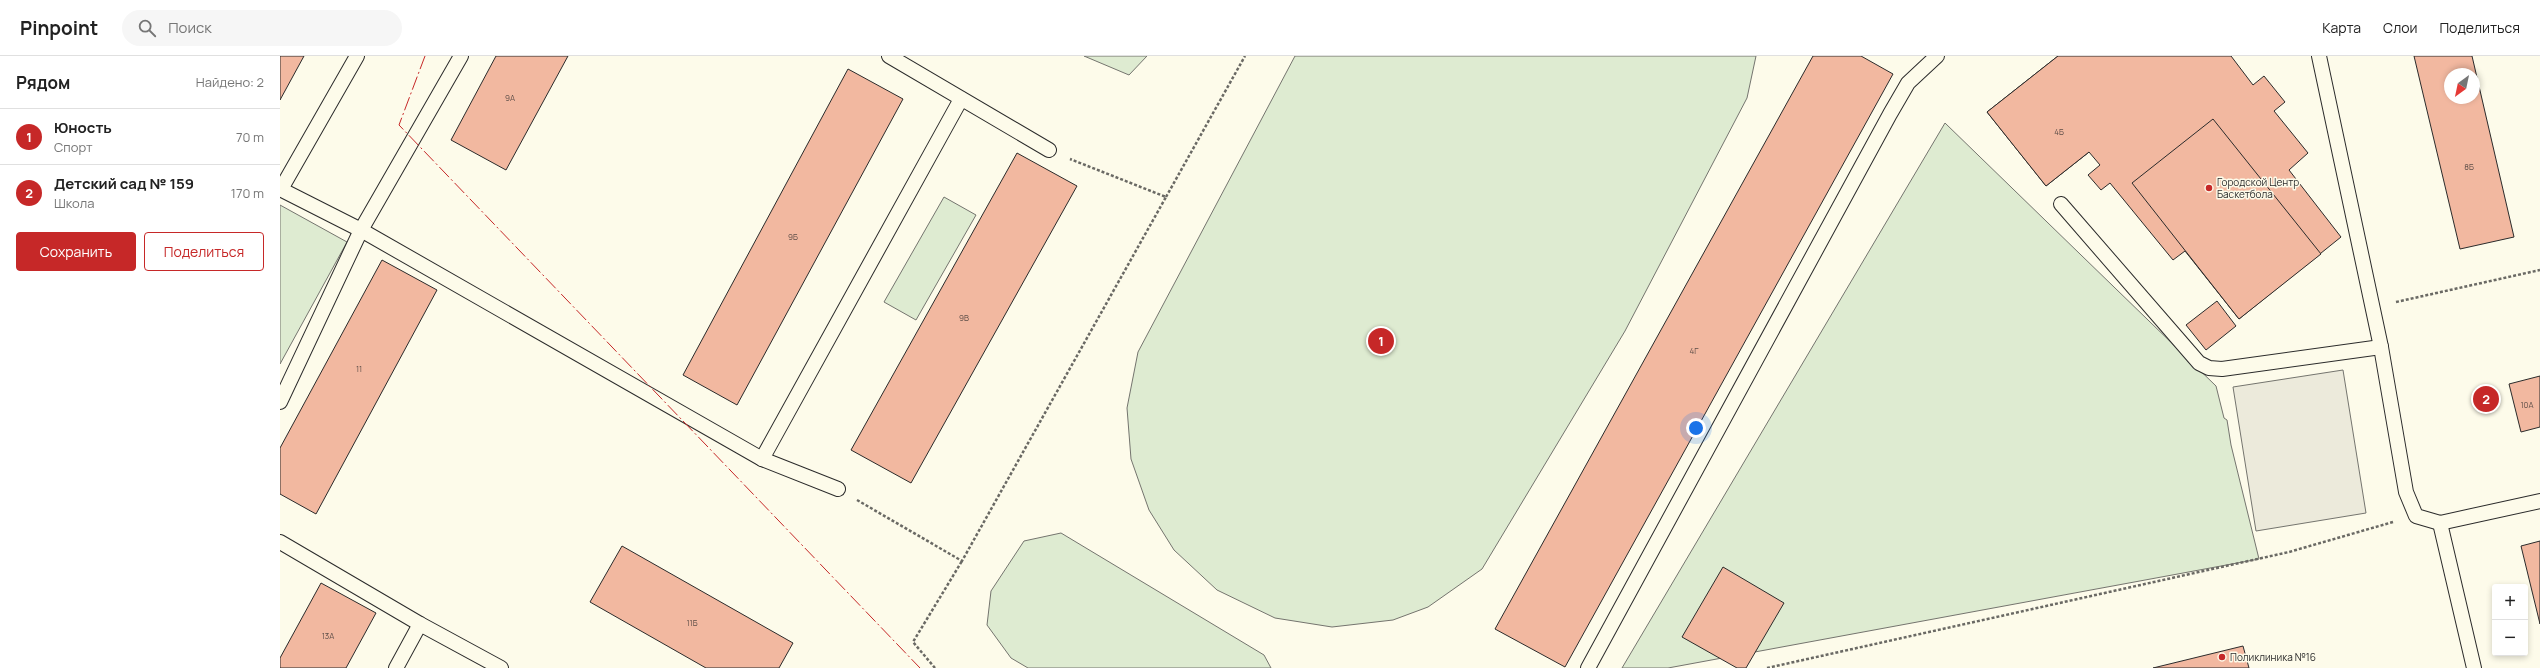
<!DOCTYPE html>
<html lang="ru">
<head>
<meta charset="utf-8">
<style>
	:root { --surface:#fff; --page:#f6f6f6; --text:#222; --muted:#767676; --line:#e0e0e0; --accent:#c62828 }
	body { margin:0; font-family:Manrope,sans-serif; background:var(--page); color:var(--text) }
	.controls { position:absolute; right:12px; bottom:12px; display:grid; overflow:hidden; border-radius:4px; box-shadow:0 2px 6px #0003 }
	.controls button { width:36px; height:36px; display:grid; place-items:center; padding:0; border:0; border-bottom:1px solid var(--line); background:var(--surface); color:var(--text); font:20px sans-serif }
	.compass { position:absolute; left:2164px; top:12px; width:36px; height:36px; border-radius:50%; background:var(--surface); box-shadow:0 2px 6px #0003; rotate:213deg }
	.you { position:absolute; left:1416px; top:372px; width:14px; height:14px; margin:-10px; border:3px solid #fff; border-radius:50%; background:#1a73e8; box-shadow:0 0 0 6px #1a73e833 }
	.badge { display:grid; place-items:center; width:26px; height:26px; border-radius:50%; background:var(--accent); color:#fff; font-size:13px; font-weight:700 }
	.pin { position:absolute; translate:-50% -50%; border:2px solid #fff; box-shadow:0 1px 4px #0006 }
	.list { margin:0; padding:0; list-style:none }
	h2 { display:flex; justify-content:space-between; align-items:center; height:52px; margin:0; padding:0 16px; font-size:17px }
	h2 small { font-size:13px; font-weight:400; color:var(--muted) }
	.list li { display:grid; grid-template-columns:26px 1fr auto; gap:12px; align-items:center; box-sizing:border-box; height:56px; padding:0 16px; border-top:1px solid var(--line) }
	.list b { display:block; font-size:15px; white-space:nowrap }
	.list p { margin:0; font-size:13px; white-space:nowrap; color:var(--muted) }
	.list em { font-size:13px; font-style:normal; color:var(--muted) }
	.actions { display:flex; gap:8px; padding:12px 16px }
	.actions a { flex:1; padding:9px 0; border:1px solid var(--accent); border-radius:4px; text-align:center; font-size:14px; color:var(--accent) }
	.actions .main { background:var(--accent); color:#fff }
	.icon { flex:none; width:22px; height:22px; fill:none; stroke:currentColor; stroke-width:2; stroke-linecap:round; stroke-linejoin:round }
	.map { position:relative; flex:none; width:2260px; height:612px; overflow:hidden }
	header { display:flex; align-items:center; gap:24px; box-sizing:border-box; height:56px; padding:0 20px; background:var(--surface); border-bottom:1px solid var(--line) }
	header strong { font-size:19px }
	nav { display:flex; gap:22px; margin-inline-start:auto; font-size:14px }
	.search { width:280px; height:36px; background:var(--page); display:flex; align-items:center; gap:10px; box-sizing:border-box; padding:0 14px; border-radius:22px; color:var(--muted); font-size:15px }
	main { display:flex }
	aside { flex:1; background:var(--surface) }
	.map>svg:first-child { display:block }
</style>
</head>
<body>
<header>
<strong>Pinpoint</strong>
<div class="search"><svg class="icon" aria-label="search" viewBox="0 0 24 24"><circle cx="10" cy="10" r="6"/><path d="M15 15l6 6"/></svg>Поиск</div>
<nav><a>Карта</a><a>Слои</a><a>Поделиться</a></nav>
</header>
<main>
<aside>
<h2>Рядом<small>Найдено: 2</small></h2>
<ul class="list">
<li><span class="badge">1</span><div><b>Юность</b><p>Спорт</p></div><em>70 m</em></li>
<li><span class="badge">2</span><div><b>Детский сад № 159</b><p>Школа</p></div><em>170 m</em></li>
</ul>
<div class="actions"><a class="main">Сохранить</a><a>Поделиться</a></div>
</aside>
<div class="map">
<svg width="2260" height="612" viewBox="0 0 2260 612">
	<rect width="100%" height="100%" fill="#fdfbea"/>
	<g fill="#deebd1" stroke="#74746e">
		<path d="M 804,0 L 867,0 L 849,19 Z"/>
		<path d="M 1015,0 L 1476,0 L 1467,42 L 1345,275 L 1202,513 L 1148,551 L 1113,564 L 1052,571 L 995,562 L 937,534 L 894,494 L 869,454 L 851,403 L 847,352 L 858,296 Z"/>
		<path d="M 1665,67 L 1936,330 L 1944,362 L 1947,364 L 1951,389 L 1979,503 L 1388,612 L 1342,612 Z"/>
		<path d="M 664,141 L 696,159 L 636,264 L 604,246 Z"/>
		<path d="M 0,149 L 67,186 L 0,308 Z"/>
		<path d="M 781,477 L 984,599 L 991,612 L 748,612 L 731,602 L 707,569 L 711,535 L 744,485 Z"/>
	</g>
	<path fill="#eceadb" stroke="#74746e" d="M 2063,314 L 2086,457 L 1976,475 L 1953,331 Z"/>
	<g fill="#f2b8a0" stroke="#2b2b2b" fill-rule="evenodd">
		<path d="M 0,0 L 24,0 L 0,44 Z"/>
		<path d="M 216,0 L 288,0 L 226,114 L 171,84 Z"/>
		<path d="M 1533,0 L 1581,0 L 1613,18 L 1285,611 L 1215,573 Z"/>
		<path d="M 1778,0 L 1886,0 L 1903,22 L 1766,130 L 1707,56 Z"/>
		<path d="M 1778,0 L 1951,0 L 1973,29 L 1984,20 L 2005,46 L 1994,55 L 2028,97 L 2009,114 L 2061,181 L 1959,263 L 1905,195 L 1893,204 L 1830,127 L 1821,134 L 1808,119 L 1820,109 L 1809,96 L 1766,130 L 1707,56 Z"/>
		<path d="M 2134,0 L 2192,0 L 2234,181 L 2180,193 ZM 2170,18 L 2194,18 L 2194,42 L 2170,42 Z"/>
		<path d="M 568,13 L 623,43 L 457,349 L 403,319 Z"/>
		<path d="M 1933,63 L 2041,198 L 1959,263 L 1852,127 Z"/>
		<path d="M 737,97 L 797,130 L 631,427 L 571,394 Z"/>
		<path d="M 102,204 L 157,234 L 36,458 L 0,438 L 0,392 Z"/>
		<path d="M 1937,245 L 1956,270 L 1926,294 L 1906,269 Z"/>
		<path d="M 2260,320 L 2260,371 L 2241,376 L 2229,328 Z"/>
		<path d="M 2260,485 L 2260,568 L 2241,490 Z"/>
		<path d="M 342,490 L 513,587 L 499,612 L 426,612 L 310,546 Z"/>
		<path d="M 1443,511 L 1504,547 L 1466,612 L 1457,612 L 1402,581 Z"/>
		<path d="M 41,527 L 96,557 L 66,612 L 0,612 L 0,602 Z"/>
		<path d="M 1963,590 L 1969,612 L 1873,612 Z"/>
	</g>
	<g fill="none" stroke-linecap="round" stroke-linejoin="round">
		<g stroke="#2b2b2b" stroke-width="16">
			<g id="service">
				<path d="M 609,0 L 769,94"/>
				<path d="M 2039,0 L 2101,291 L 2126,436 L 2136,460 L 2160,467 L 2260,445"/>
				<path d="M 0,133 L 81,174 L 482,403 L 558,433"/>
				<path d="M 1,133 L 77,0"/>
				<path d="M 1781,148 L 1919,307 L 1929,312 L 1942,313 L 2101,291"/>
				<path d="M 0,346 L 81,174 L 181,0"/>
				<path d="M 482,403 L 681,43"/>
				<path d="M 2160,467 L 2194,612"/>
				<path d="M 0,486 L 140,568 L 221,612"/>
				<path d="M 116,612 L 140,568"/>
				<path d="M 1308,612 L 1610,58 L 1628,27 L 1657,0"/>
			</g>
		</g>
		<g stroke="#6a6964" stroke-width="2.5" stroke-dasharray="3 2" stroke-linecap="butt">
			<path d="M 886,141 L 965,0"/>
			<path d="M 2116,246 L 2260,214"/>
			<path d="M 577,444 L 682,505 L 886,141 L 790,103"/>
			<path d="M 655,612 L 633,586 L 682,505"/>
			<path d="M 1487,612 L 2009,496 L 2113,466"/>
		</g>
		<use href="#service" stroke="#fdfbea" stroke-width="14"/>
		<path stroke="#c62828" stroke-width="1" stroke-dasharray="14 3 2 3" stroke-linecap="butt" d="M 145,0 L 119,69 L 640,612"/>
	</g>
	<g fill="#c62828" stroke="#fdfbea" stroke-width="1.5">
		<circle cx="1929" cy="132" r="4"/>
		<circle cx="1942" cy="601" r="4"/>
	</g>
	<g text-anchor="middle" stroke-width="3" stroke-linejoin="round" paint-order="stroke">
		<g font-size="8" fill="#5d4e48">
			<text x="230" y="45">9А</text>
			<text x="1779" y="79">4Б</text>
			<text x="2189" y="114">8Б</text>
			<text x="513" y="184">9Б</text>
			<text x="684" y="265">9В</text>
			<text x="1414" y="298">4Г</text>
			<text x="79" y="316">11</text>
			<text x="2247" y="352">10А</text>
			<text x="412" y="570">11Б</text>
			<text x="48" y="583">13А</text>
		</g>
		<g font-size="10" fill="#2b2b2b" stroke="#fdfbea" text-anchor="start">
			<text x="1937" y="130">Городской Центр<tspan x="1937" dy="12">Баскетбола</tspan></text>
			<text x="1950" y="605">Поликлиника №16</text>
		</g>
	</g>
</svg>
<div class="controls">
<button>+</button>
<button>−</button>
</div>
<svg class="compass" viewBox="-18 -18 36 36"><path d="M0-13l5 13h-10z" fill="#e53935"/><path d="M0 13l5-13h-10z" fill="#767676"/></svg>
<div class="you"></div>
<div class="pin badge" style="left:1101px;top:285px">1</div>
<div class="pin badge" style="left:2206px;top:343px">2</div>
</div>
</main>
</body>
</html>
